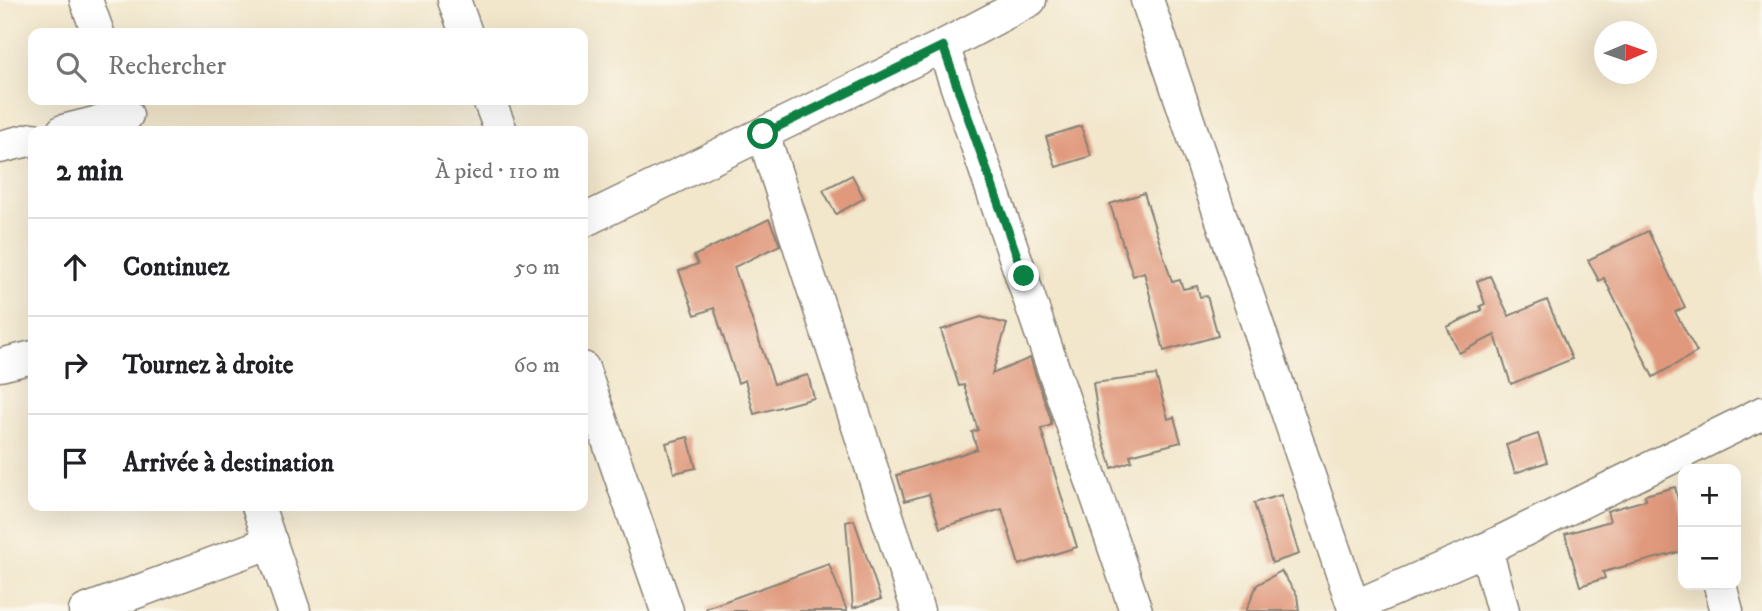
<!DOCTYPE html>
<html lang="fr">
<head>
<meta charset="utf-8">
<style>
	:root { --surface:#fff; --page:#f2f2f2; --text:#202124; --muted:#757577; --line:#e0e0e0 }
	body { margin:0; font-family:"IM FELL DW Pica",serif; background:var(--page); color:var(--text) }
	.controls { position:absolute; right:21px; bottom:21px; display:grid; overflow:hidden; border-radius:14px; box-shadow:0 7px 28px #0002 }
	.controls button { width:63px; height:63px; display:grid; place-items:center; padding:0; border:0; border-bottom:2px solid var(--line); background:var(--surface); color:var(--text); font:35px sans-serif }
	.compass { position:absolute; left:1594px; top:21px; width:63px; height:63px; border-radius:50%; background:var(--surface); box-shadow:0 7px 28px #0002; rotate:88deg }
	.stop { position:absolute; width:21px; height:21px; margin:-16px; border:5px solid #0b8043; border-radius:50%; background:#fff }
	.stop.end { background:#0b8043; border-color:#fff; box-shadow:0 2px 7px #0008 }
	.list { margin:0; padding:0; list-style:none }
	h2 { display:flex; justify-content:space-between; align-items:center; height:91px; margin:0; padding:0 28px; font-size:30px }
	h2 small { font-size:23px; font-weight:400; color:var(--muted) }
	.list li { display:grid; grid-template-columns:46px 1fr auto; gap:21px; align-items:center; box-sizing:border-box; height:98px; padding:0 28px; border-top:2px solid var(--line) }
	.list b { display:block; font-size:26px; white-space:nowrap }
	.list em { font-size:23px; font-style:normal; color:var(--muted) }
	.icon { flex:none; width:38px; height:38px; fill:none; stroke:currentColor; stroke-width:2; stroke-linecap:round; stroke-linejoin:round }
	.map { position:relative; flex:none; width:1762px; height:611px; overflow:hidden }
	.search { position:absolute; background:var(--surface); box-shadow:0 7px 28px #0002; left:28px; top:28px; width:560px; height:77px; display:flex; align-items:center; gap:18px; box-sizing:border-box; padding:0 24px; border-radius:14px; color:var(--muted); font-size:26px }
	.panel { position:absolute; background:var(--surface); box-shadow:0 7px 28px #0002; left:28px; top:126px; width:560px; height:385px; border-radius:14px }
	.map>svg:first-child { display:block }
</style>
</head>
<body>
<div class="map">
<svg width="1762" height="611" viewBox="0 0 1762 611">
	<rect width="100%" height="100%" fill="#fbf7ec"/>
	<filter id="ink" filterUnits="userSpaceOnUse"><feTurbulence type="fractalNoise" baseFrequency=".0143" numOctaves="2"/><feDisplacementMap in="SourceGraphic" scale="14" xChannelSelector="R" yChannelSelector="G"/><feConvolveMatrix kernelMatrix="1 2 1 2 8 2 1 2 1" color-interpolation-filters="sRGB"/></filter>
	<filter id="wash" filterUnits="userSpaceOnUse"><feTurbulence type="fractalNoise" baseFrequency=".00686" numOctaves="4" result="noise"/><feDisplacementMap in="SourceGraphic" scale="28" xChannelSelector="R" yChannelSelector="G"/><feGaussianBlur stdDeviation="1.57" result="paint"/><feColorMatrix in="noise" values="0 0 0 0 0 0 0 0 0 0 0 0 0 0 0 0 0 1.4 0 .05"/><feComposite in="paint" operator="in"/></filter>
	<g filter="url(#wash)">
		<rect width="100%" height="100%" fill="#f2e6cb"/>
		<g id="blocks">
			<g fill="#e0997d">
				<path d="M 1081,126 L 1091,156 L 1056,167 L 1046,137 Z"/>
				<path d="M 852,175 L 864,198 L 836,214 L 823,190 Z"/>
				<path d="M 1144,193 L 1172,282 L 1180,280 L 1183,289 L 1197,286 L 1200,297 L 1207,296 L 1218,336 L 1164,351 L 1144,272 L 1133,276 L 1110,204 Z"/>
				<path d="M 769,219 L 780,245 L 734,267 L 774,384 L 808,375 L 814,398 L 754,414 L 745,380 L 738,383 L 714,308 L 695,315 L 679,271 L 698,264 L 694,256 Z"/>
				<path d="M 1648,231 L 1685,307 L 1675,312 L 1697,352 L 1653,377 L 1604,278 L 1599,281 L 1588,260 Z"/>
				<path d="M 1490,276 L 1509,316 L 1547,300 L 1572,359 L 1511,384 L 1495,335 L 1459,353 L 1447,327 L 1482,310 L 1480,306 L 1485,304 L 1477,281 Z"/>
				<path d="M 981,317 L 1007,324 L 992,374 L 1030,358 L 1051,420 L 1051,425 L 1041,429 L 1077,547 L 1019,565 L 1002,509 L 940,528 L 929,494 L 905,501 L 897,475 L 977,449 L 972,432 L 978,430 L 964,385 L 959,386 L 941,330 Z"/>
				<path d="M 1156,375 L 1168,419 L 1174,417 L 1181,442 L 1130,455 L 1132,461 L 1112,468 L 1100,430 L 1093,383 Z"/>
				<path d="M 1538,434 L 1547,462 L 1515,473 L 1506,445 Z"/>
				<path d="M 688,437 L 696,468 L 674,473 L 666,443 Z"/>
				<path d="M 1675,487 L 1683,520 L 1683,551 L 1603,572 L 1605,578 L 1580,586 L 1565,534 L 1610,521 L 1607,511 L 1646,500 L 1645,495 Z"/>
				<path d="M 1281,495 L 1299,554 L 1272,563 L 1254,503 Z"/>
				<path d="M 854,520 L 881,599 L 853,608 L 846,522 Z"/>
				<path d="M 829,564 L 847,611 L 707,611 L 706,608 Z"/>
				<path d="M 1281,571 L 1297,595 L 1299,611 L 1246,611 L 1257,585 Z"/>
			</g>
		</g>
	</g>
	<g filter="url(#ink)">
		<use href="#blocks" fill-opacity="0" stroke="#878174" stroke-width="2"/>
		<g fill="none" stroke-linecap="round" stroke-linejoin="round">
			<g stroke="#878174" stroke-width="35">
				<g id="street">
					<path d="M 86,0 L 98,33"/>
					<path d="M 454,0 L 466,33"/>
					<path d="M 1147,0 L 1355,611"/>
					<path d="M 943,46 L 1136,611"/>
					<path d="M 489,100 L 501,131"/>
					<path d="M 63,131 L 127,115"/>
					<path d="M 763,134 L 918,611"/>
					<path d="M 0,147 L 33,139"/>
					<path d="M 583,221 L 943,46 L 1030,0"/>
					<path d="M 0,365 L 33,357"/>
					<path d="M 583,368 L 667,611"/>
					<path d="M 258,506 L 294,611"/>
					<path d="M 1486,549 L 1503,611"/>
					<path d="M 1720,585 L 1727,611"/>
					<path d="M 1354,607 L 1486,549 L 1762,413"/>
					<path d="M 85,611 L 271,542"/>
				</g>
			</g>
			<use href="#street" stroke="#fff" stroke-width="32"/>
		</g>
	</g>
	<g fill="none" stroke-linecap="round" stroke-linejoin="round" filter="url(#ink)">
		<path stroke="#0b8043" stroke-width="9" d="M 763,134 L 943,46 L 1024,276"/>
	</g>
</svg>
<div class="controls">
<button>+</button>
<button>−</button>
</div>
<svg class="compass" viewBox="-18 -18 36 36"><path d="M0-13l5 13h-10z" fill="#e53935"/><path d="M0 13l5-13h-10z" fill="#757577"/></svg>
<div class="stop" style="left:763px;top:134px"></div>
<div class="stop end" style="left:1024px;top:276px"></div>
<div class="search"><svg class="icon" aria-label="search" viewBox="0 0 24 24"><circle cx="10" cy="10" r="6"/><path d="M15 15l6 6"/></svg>Rechercher</div>
<section class="panel">
<h2>2 min<small>À pied · 110 m</small></h2>
<ul class="list">
<li><svg class="icon" aria-label="ahead" viewBox="0 0 24 24"><path d="M12 20V5M6 11l6-6 6 6"/></svg><div><b>Continuez</b></div><em>50 m</em></li>
<li><svg class="icon" aria-label="right" viewBox="0 0 24 24"><path d="M7 20v-9h11M14 6l5 5-5 5"/></svg><div><b>Tournez à droite</b></div><em>60 m</em></li>
<li><svg class="icon" aria-label="arrive" viewBox="0 0 24 24"><path d="M6 21V4h12l-3 4 3 4H6"/></svg><div><b>Arrivée à destination</b></div></li>
</ul>
</section>
</div>
</body>
</html>
